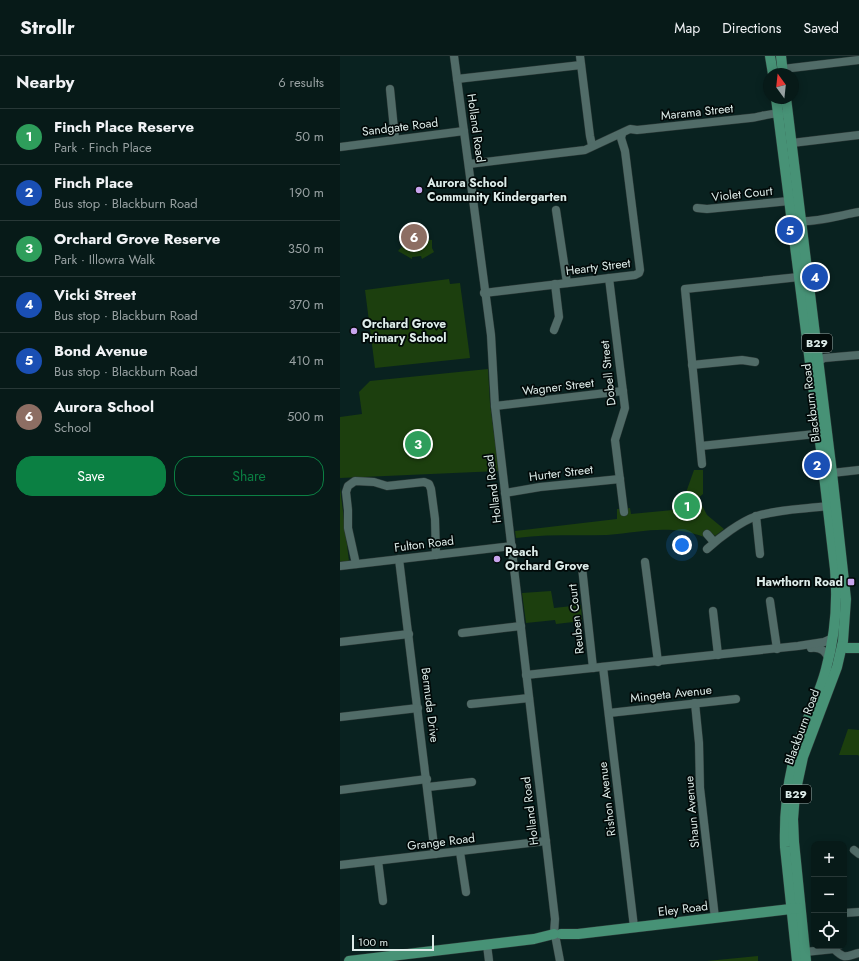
<!DOCTYPE html>
<html lang="en">
<head>
<meta charset="utf-8">
<style>
	:root { --surface:#071a18; --page:#102321; --text:#f1f3f6; --muted:#98a1a2; --line:#283837; --accent:#0b8043 }
	body { margin:0; font-family:Jost,sans-serif; background:var(--page); color:var(--text) }
	.controls { position:absolute; right:12px; bottom:12px; display:grid; overflow:hidden; border-radius:8px; box-shadow:0 2px 10px #0003 }
	.controls button { width:36px; height:36px; display:grid; place-items:center; padding:0; border:0; border-bottom:1px solid var(--line); background:var(--surface); color:var(--text); font:20px sans-serif }
	.compass { position:absolute; left:423px; top:12px; width:36px; height:36px; border-radius:50%; background:var(--surface); box-shadow:0 2px 10px #0003; rotate:345deg }
	.scale { position:absolute; left:12px; bottom:10px; width:82px; box-sizing:border-box; padding-left:4px; border:2px solid #ddece9; border-top:0; font-size:11px; line-height:14px; white-space:nowrap; color:#ddece9; -webkit-text-stroke:3px #020a09; paint-order:stroke }
	.you { position:absolute; left:342px; top:489px; width:14px; height:14px; margin:-10px; border:3px solid #fff; border-radius:50%; background:#1a73e8; box-shadow:0 0 0 6px #1a73e833 }
	.badge { display:grid; place-items:center; width:26px; height:26px; border-radius:50%; background:var(--accent); color:#fff; font-size:13px; font-weight:700 }
	.pin { position:absolute; translate:-50% -50%; border:2px solid #fff; box-shadow:0 1px 4px #0006 }
	.list { margin:0; padding:0; list-style:none }
	h2 { display:flex; justify-content:space-between; align-items:center; height:52px; margin:0; padding:0 16px; font-size:17px }
	h2 small { font-size:13px; font-weight:400; color:var(--muted) }
	.list li { display:grid; grid-template-columns:26px 1fr auto; gap:12px; align-items:center; box-sizing:border-box; height:56px; padding:0 16px; border-top:1px solid var(--line) }
	.list b { display:block; font-size:15px; white-space:nowrap }
	.list p { margin:0; font-size:13px; white-space:nowrap; color:var(--muted) }
	.list em { font-size:13px; font-style:normal; color:var(--muted) }
	.actions { display:flex; gap:8px; padding:12px 16px }
	.actions a { flex:1; padding:9px 0; border:1px solid var(--accent); border-radius:16px; text-align:center; font-size:14px; color:var(--accent) }
	.actions .main { background:var(--accent); color:#fff }
	.icon { flex:none; width:22px; height:22px; fill:none; stroke:currentColor; stroke-width:2; stroke-linecap:round; stroke-linejoin:round }
	.map { position:relative; flex:none; width:519px; height:905px; overflow:hidden }
	header { display:flex; align-items:center; gap:24px; box-sizing:border-box; height:56px; padding:0 20px; background:var(--surface); border-bottom:1px solid var(--line) }
	header strong { font-size:19px }
	nav { display:flex; gap:22px; margin-inline-start:auto; font-size:14px }
	main { display:flex }
	aside { flex:1; background:var(--surface) }
	.map>svg:first-child { display:block }
</style>
</head>
<body>
<header>
<strong>Strollr</strong>
<nav><a>Map</a><a>Directions</a><a>Saved</a></nav>
</header>
<main>
<aside>
<h2>Nearby<small>6 results</small></h2>
<ul class="list">
<li><span class="badge" style="background:#2e9e5b">1</span><div><b>Finch Place Reserve</b><p>Park · Finch Place</p></div><em>50 m</em></li>
<li><span class="badge" style="background:#1a4fb4">2</span><div><b>Finch Place</b><p>Bus stop · Blackburn Road</p></div><em>190 m</em></li>
<li><span class="badge" style="background:#2e9e5b">3</span><div><b>Orchard Grove Reserve</b><p>Park · Illowra Walk</p></div><em>350 m</em></li>
<li><span class="badge" style="background:#1a4fb4">4</span><div><b>Vicki Street</b><p>Bus stop · Blackburn Road</p></div><em>370 m</em></li>
<li><span class="badge" style="background:#1a4fb4">5</span><div><b>Bond Avenue</b><p>Bus stop · Blackburn Road</p></div><em>410 m</em></li>
<li><span class="badge" style="background:#8d6e63">6</span><div><b>Aurora School</b><p>School</p></div><em>500 m</em></li>
</ul>
<div class="actions"><a class="main">Save</a><a>Share</a></div>
</aside>
<div class="map">
<svg width="519" height="905" viewBox="0 0 519 905">
	<rect width="100%" height="100%" fill="#092220"/>
	<g fill="#1c3f0e">
		<path d="M 77,182 L 92,184 L 92,192 L 94,196 L 82,203 L 81,200 L 72,201 L 72,203 L 58,195 L 68,184 L 69,186 L 77,184 Z"/>
		<path d="M 109,223 L 110,228 L 120,227 L 130,302 L 35,312 L 25,234 Z"/>
		<path d="M 148,313 L 150,348 L 159,415 L 0,422 L 0,361 L 22,358 L 19,336 L 30,325 Z"/>
		<path d="M 354,414 L 363,414 L 363,438 L 358,442 L 367,459 L 384,473 L 375,480 L 370,476 L 364,481 C 328,468 304,476 267,479 C 237,480 206,478 176,482 L 175,475 L 277,463 L 277,453 L 290,452 L 291,458 L 333,454 L 332,447 L 343,445 Z"/>
		<path d="M 0,431 L 9,505 L 0,506 Z"/>
		<path d="M 211,535 L 214,552 L 241,549 L 242,565 L 216,568 L 215,564 L 186,567 L 182,537 Z"/>
		<path d="M 508,673 L 519,674 L 519,700 L 518,699 L 499,699 Z"/>
		<path d="M 418,900 L 418,905 L 367,905 Z"/>
	</g>
	<g fill="none" stroke-linecap="round" stroke-linejoin="round">
		<g stroke="#2c3937" stroke-width="9">
			<g id="minor">
				<path d="M 114,0 L 151,279 L 155,350 L 215,863 L 214,878"/>
				<path d="M 240,0 L 250,80 L 252,89"/>
				<path d="M 443,13 L 519,4"/>
				<path d="M 117,23 L 241,9"/>
				<path d="M 50,33 L 55,83"/>
				<path d="M 452,87 L 519,79"/>
				<path d="M 0,91 L 124,75"/>
				<path d="M 129,108 L 245,94 L 290,73 L 297,74 C 335,70 372,66 410,62 C 421,61 432,56 443,58"/>
				<path d="M 357,152 L 367,153 L 449,145"/>
				<path d="M 216,154 L 227,227"/>
				<path d="M 456,165 C 474,167 501,159 519,156"/>
				<path d="M 269,222 L 285,352 L 275,384 L 284,456"/>
				<path d="M 144,237 L 295,219 L 299,217 L 300,214 L 285,95 L 281,82 L 282,78"/>
				<path d="M 214,274 L 219,261 L 215,228"/>
				<path d="M 479,305 L 484,302 L 519,299"/>
				<path d="M 352,309 L 402,304 L 415,306"/>
				<path d="M 155,350 L 283,335"/>
				<path d="M 361,390 L 485,377"/>
				<path d="M 362,408 L 345,233 L 459,221"/>
				<path d="M 492,417 L 519,414"/>
				<path d="M 165,437 L 200,431 L 280,423"/>
				<path d="M 416,460 L 420,498"/>
				<path d="M 367,478 L 374,486"/>
				<path d="M 367,493 C 379,482 401,465 417,460 C 439,453 465,453 488,450"/>
				<path d="M 59,503 L 95,798"/>
				<path d="M 305,506 L 318,606"/>
				<path d="M 16,508 L 8,472 L 8,454 L 6,436 L 8,430 L 15,425 L 34,426 L 47,430 L 84,426 L 89,428 L 91,433 L 95,463 L 96,499"/>
				<path d="M 0,510 L 172,490"/>
				<path d="M 242,511 L 253,612"/>
				<path d="M 430,545 L 437,593"/>
				<path d="M 373,555 L 378,599"/>
				<path d="M 122,577 L 181,570"/>
				<path d="M 0,586 L 69,578"/>
				<path d="M 471,592 C 481,591 486,595 489,604"/>
				<path d="M 263,611 L 294,871"/>
				<path d="M 186,619 L 458,590 L 484,586 L 493,582"/>
				<path d="M 355,647 L 359,687 L 360,732 L 375,862"/>
				<path d="M 131,648 L 189,642"/>
				<path d="M 269,657 L 396,643"/>
				<path d="M 0,661 L 78,652"/>
				<path d="M 88,731 L 132,726"/>
				<path d="M 0,734 L 87,723"/>
				<path d="M 514,794 L 519,798"/>
				<path d="M 120,796 L 126,836"/>
				<path d="M 38,805 L 43,845"/>
				<path d="M 0,809 L 206,785"/>
				<path d="M 504,857 L 519,856"/>
				<path d="M 216,884 L 220,905"/>
				<path d="M 147,889 L 149,905"/>
				<path d="M 494,890 L 494,893 C 505,904 506,900 519,897"/>
				<path d="M 465,896 L 494,893"/>
			</g>
		</g>
		<g stroke="#2c3937" stroke-width="11">
			<g id="major">
				<path d="M 430,0 L 433,18"/>
				<path d="M 441,0 L 443,18"/>
				<path d="M 436,42 L 479,377 L 495,513 C 498,547 495,580 486,613 C 479,641 464,667 456,695 C 447,727 444,758 445,791 L 457,905"/>
				<path d="M 446,42 L 492,417 L 506,543 L 503,585 L 497,611 L 463,701 L 455,738 L 453,763 L 454,786 L 466,905"/>
				<path d="M 502,590 L 507,592 L 519,592"/>
				<path d="M 221,878 L 238,878 L 459,852"/>
				<path d="M 9,905 L 194,883 L 214,878"/>
			</g>
		</g>
		<use href="#minor" stroke="#516c68" stroke-width="8"/>
		<use href="#major" stroke="#479276" stroke-width="10"/>
	</g>
	<g fill="#c8a5ee" stroke="#020a09" stroke-width="1.5">
		<circle cx="79" cy="134" r="4"/>
		<circle cx="14" cy="275" r="4"/>
		<circle cx="157" cy="503" r="4"/>
		<rect x="507" y="522" width="8" height="8" rx="2"/>
	</g>
	<g text-anchor="middle" stroke-width="3.5" stroke-linejoin="round" paint-order="stroke">
		<g fill="#020a09" stroke="#9ba8a6" stroke-width="1">
			<rect x="462" y="278" width="30" height="18" rx="3"/>
			<rect x="441" y="729" width="30" height="18" rx="3"/>
		</g>
		<g font-size="11" font-weight="bold" fill="#ddece9">
			<text x="477" y="291">B29</text>
			<text x="456" y="742">B29</text>
		</g>
		<g font-size="12" fill="#ddece9" stroke="#020a09">
			<text transform="translate(357 56) rotate(-6)" y="4">Marama Street</text>
			<text transform="translate(60 71) rotate(-7)" y="4">Sandgate Road</text>
			<text transform="translate(136 72) rotate(82)" y="4">Holland Road</text>
			<text transform="translate(402 138) rotate(-6)" y="4">Violet Court</text>
			<text transform="translate(258 211) rotate(-7)" y="4">Hearty Street</text>
			<text transform="translate(268 317) rotate(-96)" y="4">Dobell Street</text>
			<text transform="translate(218 331) rotate(-7)" y="4">Wagner Street</text>
			<text transform="translate(471 347) rotate(-97)" y="4">Blackburn Road</text>
			<text transform="translate(221 417) rotate(-7)" y="4">Hurter Street</text>
			<text transform="translate(153 433) rotate(-97)" y="4">Holland Road</text>
			<text transform="translate(84 488) rotate(-7)" y="4">Fulton Road</text>
			<text transform="translate(236 563) rotate(-96)" y="4">Reuben Court</text>
			<text transform="translate(331 638) rotate(-6)" y="4">Mingeta Avenue</text>
			<text transform="translate(90 649) rotate(83)" y="4">Bermuda Drive</text>
			<text transform="translate(462 671) rotate(-70)" y="4">Blackburn Road</text>
			<text transform="translate(267 743) rotate(-97)" y="4">Rishon Avenue</text>
			<text transform="translate(190 755) rotate(-97)" y="4">Holland Road</text>
			<text transform="translate(352 756) rotate(-95)" y="4">Shaun Avenue</text>
			<text transform="translate(101 786) rotate(-7)" y="4">Grange Road</text>
			<text transform="translate(343 853) rotate(-7)" y="4">Eley Road</text>
		</g>
		<g font-size="12" font-weight="bold" fill="#ddece9" stroke="#020a09" text-anchor="start">
			<text x="87" y="131">Aurora School<tspan x="87" dy="14">Community Kindergarten</tspan></text>
			<text x="22" y="272">Orchard Grove<tspan x="22" dy="14">Primary School</tspan></text>
			<text x="165" y="500">Peach<tspan x="165" dy="14">Orchard Grove</tspan></text>
			<text x="503" y="530" text-anchor="end">Hawthorn Road</text>
		</g>
	</g>
</svg>
<div class="controls">
<button>+</button>
<button>−</button>
<button><svg class="icon" aria-label="locate" viewBox="0 0 24 24"><circle cx="12" cy="12" r="6"/><path d="M12 2v4M12 18v4M2 12h4M18 12h4"/></svg></button>
</div>
<svg class="compass" viewBox="-18 -18 36 36"><path d="M0-13l5 13h-10z" fill="#e53935"/><path d="M0 13l5-13h-10z" fill="#98a1a2"/></svg>
<div class="scale">100 m</div>
<div class="you"></div>
<div class="pin badge" style="left:347px;top:450px;background:#2e9e5b">1</div>
<div class="pin badge" style="left:477px;top:409px;background:#1a4fb4">2</div>
<div class="pin badge" style="left:78px;top:388px;background:#2e9e5b">3</div>
<div class="pin badge" style="left:475px;top:221px;background:#1a4fb4">4</div>
<div class="pin badge" style="left:450px;top:174px;background:#1a4fb4">5</div>
<div class="pin badge" style="left:74px;top:181px;background:#8d6e63">6</div>
</div>
</main>
</body>
</html>
